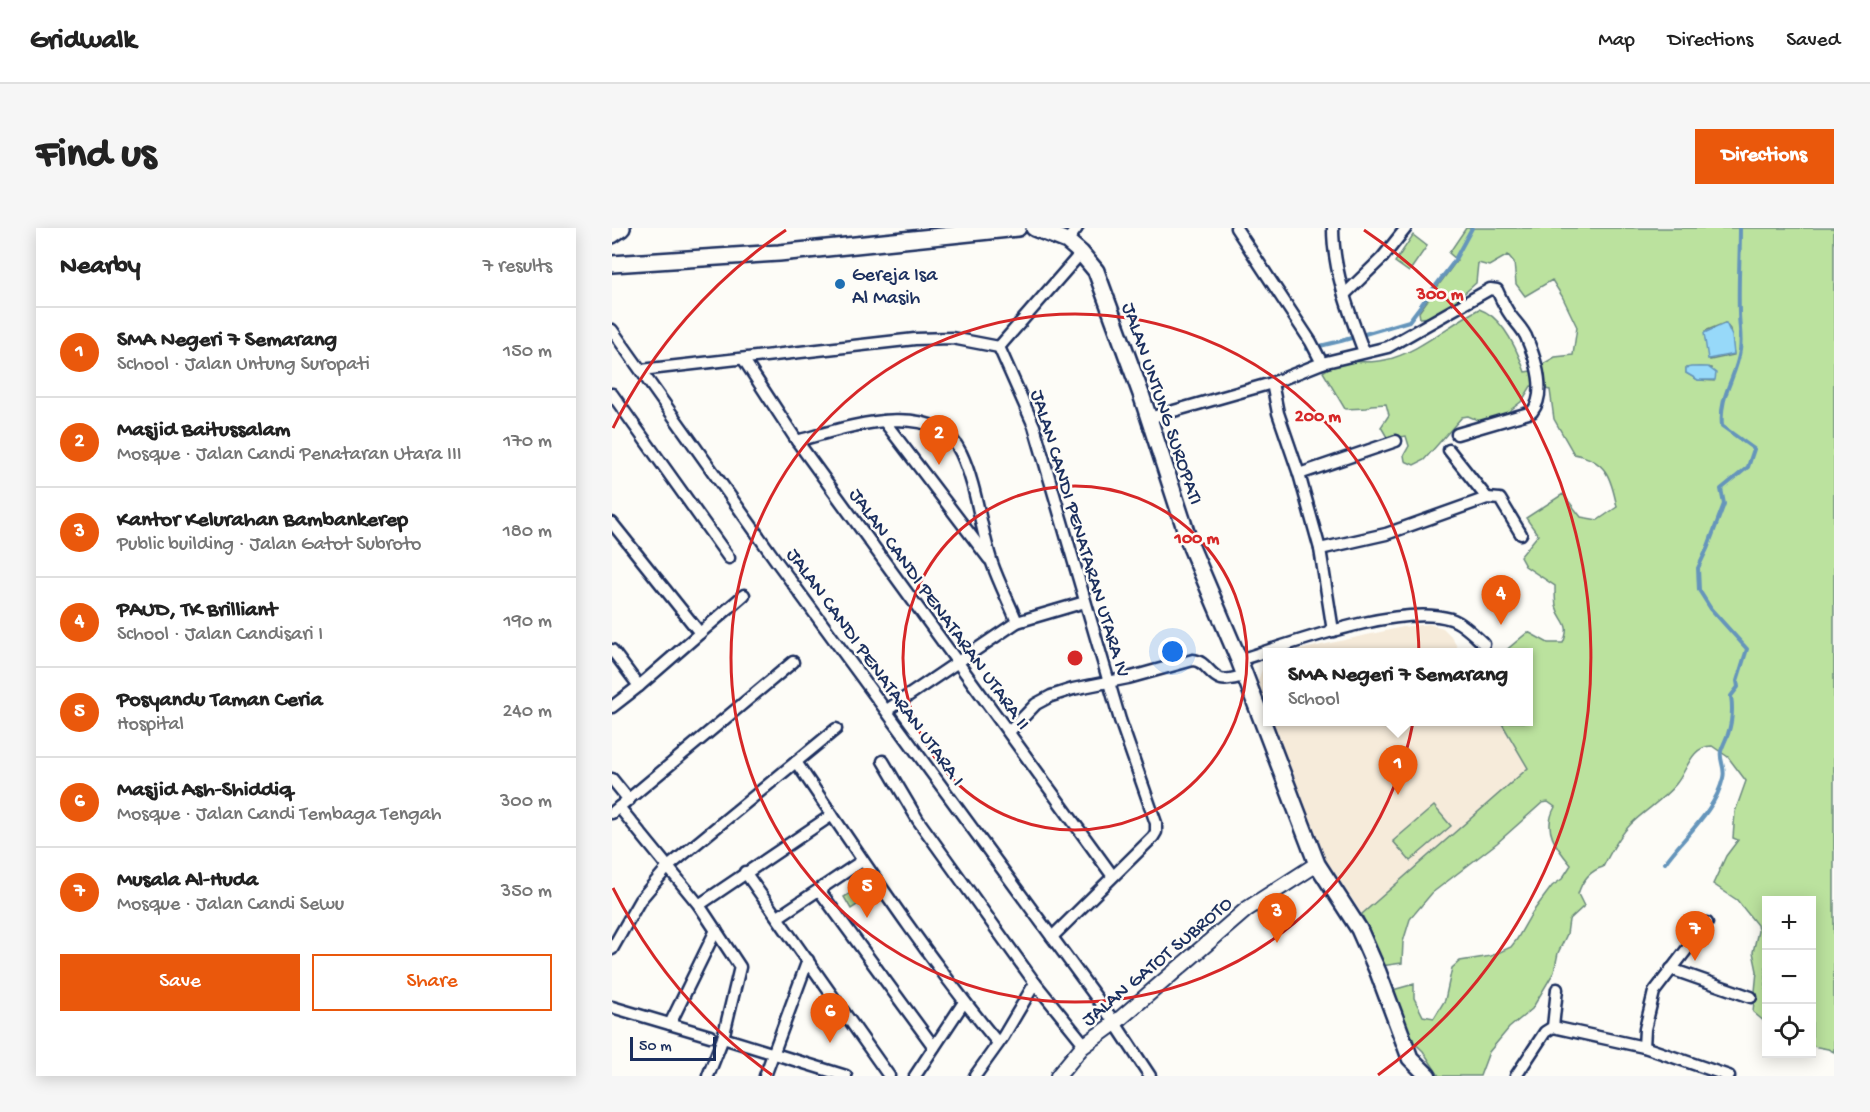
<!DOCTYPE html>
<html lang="en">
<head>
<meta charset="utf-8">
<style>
	:root { --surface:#fff; --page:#f6f6f6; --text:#222; --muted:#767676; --line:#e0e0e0; --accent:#ea580c }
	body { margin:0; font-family:"Gochi Hand",sans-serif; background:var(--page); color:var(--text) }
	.controls { position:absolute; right:18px; bottom:18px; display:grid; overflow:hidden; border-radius:0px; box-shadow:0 3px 15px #0003 }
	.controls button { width:54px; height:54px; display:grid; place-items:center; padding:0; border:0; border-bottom:2px solid var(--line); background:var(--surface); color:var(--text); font:30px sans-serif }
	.scale { position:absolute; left:18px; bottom:15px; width:86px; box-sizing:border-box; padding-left:6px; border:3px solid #1b2f5e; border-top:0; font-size:16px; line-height:21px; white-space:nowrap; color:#1b2f5e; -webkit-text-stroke:4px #fdfcf7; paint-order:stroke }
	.you { position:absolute; left:561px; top:424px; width:21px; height:21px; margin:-15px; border:4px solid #fff; border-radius:50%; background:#1a73e8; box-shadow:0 0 0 9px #1a73e833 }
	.badge { display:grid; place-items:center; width:39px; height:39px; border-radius:50%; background:var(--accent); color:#fff; font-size:20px; font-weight:700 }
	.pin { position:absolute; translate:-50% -50px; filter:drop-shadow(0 2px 3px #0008) }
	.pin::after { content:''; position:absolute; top:32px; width:21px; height:18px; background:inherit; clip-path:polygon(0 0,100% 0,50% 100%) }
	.popup { position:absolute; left:651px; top:420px; width:270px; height:78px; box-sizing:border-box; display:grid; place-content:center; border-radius:0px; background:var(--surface); filter:drop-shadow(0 2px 4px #0005); font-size:20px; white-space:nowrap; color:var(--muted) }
	.popup b { font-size:22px; color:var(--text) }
	.popup::after { content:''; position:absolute; left:50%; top:100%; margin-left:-12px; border:12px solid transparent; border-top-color:var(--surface) }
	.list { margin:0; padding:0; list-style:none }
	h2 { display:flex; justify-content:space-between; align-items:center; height:78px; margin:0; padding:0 24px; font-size:26px }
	h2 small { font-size:20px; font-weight:400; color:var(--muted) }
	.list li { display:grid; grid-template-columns:39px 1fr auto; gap:18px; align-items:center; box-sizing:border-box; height:90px; padding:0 24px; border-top:2px solid var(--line) }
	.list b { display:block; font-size:22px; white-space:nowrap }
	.list p { margin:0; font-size:20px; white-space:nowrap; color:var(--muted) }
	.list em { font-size:20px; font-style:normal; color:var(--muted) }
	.actions { display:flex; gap:12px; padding:18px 24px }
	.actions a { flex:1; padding:14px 0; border:2px solid var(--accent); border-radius:0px; text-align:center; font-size:21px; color:var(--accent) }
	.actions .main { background:var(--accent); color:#fff }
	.icon { flex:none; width:33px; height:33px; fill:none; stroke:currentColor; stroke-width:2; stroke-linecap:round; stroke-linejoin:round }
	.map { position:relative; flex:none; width:1222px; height:848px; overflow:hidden; border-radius:0px }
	header { display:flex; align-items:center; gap:36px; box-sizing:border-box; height:84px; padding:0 30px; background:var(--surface); border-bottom:2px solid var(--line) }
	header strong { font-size:28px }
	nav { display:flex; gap:33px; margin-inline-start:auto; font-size:21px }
	.intro { display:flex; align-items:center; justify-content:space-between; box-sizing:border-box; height:144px; padding:0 36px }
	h1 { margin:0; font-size:42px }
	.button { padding:15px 27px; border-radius:0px; background:var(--accent); color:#fff; font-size:21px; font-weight:700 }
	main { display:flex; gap:36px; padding:0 36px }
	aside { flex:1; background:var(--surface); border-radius:0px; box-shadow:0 3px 15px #0003 }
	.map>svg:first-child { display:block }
</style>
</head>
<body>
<header>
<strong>Gridwalk</strong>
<nav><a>Map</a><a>Directions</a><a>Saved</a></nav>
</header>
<div class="intro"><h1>Find us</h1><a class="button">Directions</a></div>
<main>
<aside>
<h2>Nearby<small>7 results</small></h2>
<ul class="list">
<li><span class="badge">1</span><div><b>SMA Negeri 7 Semarang</b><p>School · Jalan Untung Suropati</p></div><em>150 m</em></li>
<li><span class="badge">2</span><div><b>Masjid Baitussalam</b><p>Mosque · Jalan Candi Penataran Utara III</p></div><em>170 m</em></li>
<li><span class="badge">3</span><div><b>Kantor Kelurahan Bambankerep</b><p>Public building · Jalan Gatot Subroto</p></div><em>180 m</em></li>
<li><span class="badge">4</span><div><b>PAUD, TK Brilliant</b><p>School · Jalan Candisari I</p></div><em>190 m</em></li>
<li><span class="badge">5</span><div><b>Posyandu Taman Ceria</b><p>Hospital</p></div><em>240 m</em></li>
<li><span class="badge">6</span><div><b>Masjid Ash-Shiddiq</b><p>Mosque · Jalan Candi Tembaga Tengah</p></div><em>300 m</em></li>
<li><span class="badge">7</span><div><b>Musala Al-Huda</b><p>Mosque · Jalan Candi Sewu</p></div><em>350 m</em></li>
</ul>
<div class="actions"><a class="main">Save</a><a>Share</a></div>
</aside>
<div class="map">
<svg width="1222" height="848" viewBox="0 0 1222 848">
	<rect width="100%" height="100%" fill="#fdfcf7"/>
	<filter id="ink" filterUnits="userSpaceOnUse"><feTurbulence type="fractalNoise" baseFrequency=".0167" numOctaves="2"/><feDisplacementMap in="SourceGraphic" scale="12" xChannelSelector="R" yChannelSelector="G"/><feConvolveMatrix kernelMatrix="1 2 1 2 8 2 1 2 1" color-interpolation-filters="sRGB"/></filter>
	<g filter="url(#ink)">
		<g fill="#f6ebda">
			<path d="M 817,396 L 831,400 L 839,408 L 848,424 L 678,424 L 791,399 Z"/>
			<path d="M 655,429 L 656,429 L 655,482 L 645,455 Z"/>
			<path d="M 660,494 L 889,494 L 916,540 L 750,686 L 700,612 Z"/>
		</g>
		<g fill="#bbe29e" stroke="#6b887e" stroke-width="1.5" fill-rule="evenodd">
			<path d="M 854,0 L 1222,0 L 1222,824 L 1216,821 L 1200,818 L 1200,672 L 1154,672 L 1154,795 L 1141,784 L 1145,743 L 1141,724 L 1146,703 L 1145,697 L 1125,672 L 1101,656 L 1114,628 L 1126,612 L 1121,610 L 1123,584 L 1134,553 L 1116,529 L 1100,518 C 1079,518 1075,543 1064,556 C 1051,572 1033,582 1019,596 C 1007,608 998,625 991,639 C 977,643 970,653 966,666 L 972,678 L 957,692 L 955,706 L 946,725 L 942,744 L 920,781 L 897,800 L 877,824 L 868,848 L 827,848 L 811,823 L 792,805 L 778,767 L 781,762 L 802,756 L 802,770 L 811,788 L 822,790 L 833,772 L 840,740 L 848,733 L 879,728 L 899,719 L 905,711 L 920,685 L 940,658 L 950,651 L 959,637 C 944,619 930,602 943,579 L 936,574 L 930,575 L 885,615 L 820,665 L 798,691 L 791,714 L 790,735 L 769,738 L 750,686 L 916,540 L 889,494 L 916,494 L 916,424 L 892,424 L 916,404 L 936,415 L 951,415 C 960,394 948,395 944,378 C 943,372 943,364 943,358 L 913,338 L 908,329 L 926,307 L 914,290 L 951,266 L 969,289 L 986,292 L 1005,279 C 999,249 994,232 962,226 L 942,191 L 938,162 L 919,158 L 910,173 L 892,187 L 870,194 L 856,188 L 850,189 L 812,232 L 802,237 L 793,233 L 792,227 L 797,218 L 794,208 L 776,211 L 769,199 L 777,187 L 774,176 L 759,177 L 755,180 L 733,181 L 711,144 C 735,126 748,138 773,132 C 804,126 838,96 867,81 C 891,89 905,121 913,144 L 919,143 L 943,129 L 961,127 L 965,99 L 950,68 L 940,52 L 913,68 L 904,56 L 902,34 L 896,27 L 877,38 L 866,35 L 864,55 C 850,67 827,91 808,90 L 807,84 L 845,32 L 837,25 ZM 1113,95 L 1118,101 L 1122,127 L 1098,132 L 1093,103 ZM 1089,139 L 1099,140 L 1102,153 L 1086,152 L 1074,145 L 1074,140 Z"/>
			<path d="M 801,7 L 815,18 L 797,44 L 783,34 Z"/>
			<path d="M 822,578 L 839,598 L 798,633 L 781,613 Z"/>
			<path d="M 257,653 L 265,664 L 239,681 L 232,669 Z"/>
		</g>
		<g fill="#97d9f9" stroke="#6595bb" stroke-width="1.5">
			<path d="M 1114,95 L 1120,108 L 1122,126 L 1096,131 L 1092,105 Z"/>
			<path d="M 1079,139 L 1096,139 L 1104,145 L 1103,152 L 1086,152 L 1074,145 L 1074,140 Z"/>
		</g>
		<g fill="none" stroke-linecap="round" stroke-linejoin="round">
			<g stroke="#6595bb" stroke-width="4">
				<path d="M 695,121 L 729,113 L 797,93 L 841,35 L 860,0"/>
				<path d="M 1053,635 C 1072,608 1103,584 1111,550 C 1114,540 1107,533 1109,523 C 1111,517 1114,511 1116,506 C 1120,494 1121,481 1119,468 L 1126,459 L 1125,453 L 1135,421 L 1099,381 L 1087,362 L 1086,340 L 1095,321 L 1112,276 L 1109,261 L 1136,239 L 1142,221 L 1110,198 C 1107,166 1124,151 1128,122 C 1130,110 1127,97 1127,84 C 1126,56 1128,28 1128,0"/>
			</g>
			<g stroke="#1b2f5e" stroke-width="15">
				<g id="minor">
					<path d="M 624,0 L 699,114 L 710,135"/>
					<path d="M 721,0 C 721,43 737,84 752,124"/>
					<path d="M 455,13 L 465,0"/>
					<path d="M 732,67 L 770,30 L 794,0"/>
					<path d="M 0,102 L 165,334 L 503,795 L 538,848"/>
					<path d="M 387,119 L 422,198 L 508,492 L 544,595 L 544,604 L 541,609 L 440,709"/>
					<path d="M 387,119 L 469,25"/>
					<path d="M 132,132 L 185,213 L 500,647"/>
					<path d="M 29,142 L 303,111 L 340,110 L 387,119"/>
					<path d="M 660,155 L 666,185 L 687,246 L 708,321 L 721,403"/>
					<path d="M 0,166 L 117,330"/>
					<path d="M 537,190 L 660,155 L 710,135 L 776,119 L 878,61 L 885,62 C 889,71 893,80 899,88 C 904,95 912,102 915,111 C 924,132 935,165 920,184 L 845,206"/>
					<path d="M 272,193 L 377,331"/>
					<path d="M 185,213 C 230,201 322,167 349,225 C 365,259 368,299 380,335 C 387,355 397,374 405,394"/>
					<path d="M 837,222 L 875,270"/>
					<path d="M 687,246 L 784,213"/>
					<path d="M 0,295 L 88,405 L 27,458 L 0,479"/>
					<path d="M 708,321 L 774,306 L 875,270 L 888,271 L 909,306"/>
					<path d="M 88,405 L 132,367"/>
					<path d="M 0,422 L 27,458"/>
					<path d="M 627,432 C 679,416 787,375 839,391 C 851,395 862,407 872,416"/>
					<path d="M 275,482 L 405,394 L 473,374"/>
					<path d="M 397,504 L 424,476 L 439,468 L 461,461 L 516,450 L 581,432 C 594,433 597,447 609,451 C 616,453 626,449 633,448"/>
					<path d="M 271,533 L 306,592 L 423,755 L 473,817"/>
					<path d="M 184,534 C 249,629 312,726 386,815"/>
					<path d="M 0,551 L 17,572"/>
					<path d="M 7,579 L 87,677 L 128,739 L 111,810 L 96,848"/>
					<path d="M 0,585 L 181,434"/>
					<path d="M 133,644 L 277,848"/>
					<path d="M 207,662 L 322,819"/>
					<path d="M 87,677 L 220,587"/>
					<path d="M 166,689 L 250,633"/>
					<path d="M 0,721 L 28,672 L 56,639 L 224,501"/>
					<path d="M 1059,741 L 1139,769"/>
					<path d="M 0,779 L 98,808"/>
					<path d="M 58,796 L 104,702"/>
					<path d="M 941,799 L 945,761"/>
					<path d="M 111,810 L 234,848"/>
					<path d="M 1032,819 L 1033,801 L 1042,764 L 1095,695"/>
					<path d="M 153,848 L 196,732"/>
					<path d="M 303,848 L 352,774"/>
					<path d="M 363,848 L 391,809 L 423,755"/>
					<path d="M 904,848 L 933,804 L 941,799 L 1032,819 L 1117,848"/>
				</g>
			</g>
			<g stroke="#1b2f5e" stroke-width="18">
				<path id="tertiary" d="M 446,848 L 470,819 L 503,795 L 635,681 L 705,636"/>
			</g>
			<g stroke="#1b2f5e" stroke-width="20">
				<g id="secondary">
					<path d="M 422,0 L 455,13 L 469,25 L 484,43 L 529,166 L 579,319 L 627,432 L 705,636 L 747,701 L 766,744 L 798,830 L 816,848"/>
					<path d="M 0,7 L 10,0"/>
					<path d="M 0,36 L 167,25 L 406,0"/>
				</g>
			</g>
			<use href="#minor" stroke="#fdfcf7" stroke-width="10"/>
			<use href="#tertiary" stroke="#fdfcf7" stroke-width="14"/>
			<use href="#secondary" stroke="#fdfcf7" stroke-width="15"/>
		</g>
	</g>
	<g fill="none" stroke="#d62828" stroke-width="3">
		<circle cx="463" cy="430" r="172"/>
		<circle cx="463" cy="430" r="344"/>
		<path d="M160 847A516 516 0 0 1 1 660M1 200A516 516 0 0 1 174 2M752 2A516 516 0 0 1 766 847"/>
	</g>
	<circle fill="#1f6fb2" stroke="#fdfcf7" stroke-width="2" cx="228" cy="56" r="6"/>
	<g text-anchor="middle" stroke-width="5" stroke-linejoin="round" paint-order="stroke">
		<g font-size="20" fill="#1b2f5e" stroke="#fdfcf7" text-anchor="start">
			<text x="240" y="52">Gereja Isa<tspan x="240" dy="23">Al Masih</tspan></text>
		</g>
		<g font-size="20" fill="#1b2f5e" stroke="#fdfcf7">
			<text transform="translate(552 175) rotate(71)" y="7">JALAN UNTUNG SUROPATI</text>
			<text transform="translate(470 305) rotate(73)" y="7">JALAN CANDI PENATARAN UTARA IV</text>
			<text transform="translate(329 380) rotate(54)" y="7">JALAN CANDI PENATARAN UTARA II</text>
			<text transform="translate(265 438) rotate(54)" y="7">JALAN CANDI PENATARAN UTARA I</text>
			<text transform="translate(544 732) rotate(-40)" y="7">JALAN GATOT SUBROTO</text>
		</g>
	</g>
	<circle cx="463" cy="430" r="9" fill="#d62828" stroke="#fdfcf7" stroke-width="3"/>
	<g font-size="18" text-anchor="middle" font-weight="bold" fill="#d62828" stroke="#fdfcf7" stroke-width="5" stroke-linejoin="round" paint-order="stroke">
		<text x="828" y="71">300 m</text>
		<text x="706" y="193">200 m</text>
		<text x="585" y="315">100 m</text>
	</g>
</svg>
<div class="controls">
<button>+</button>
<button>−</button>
<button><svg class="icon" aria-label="locate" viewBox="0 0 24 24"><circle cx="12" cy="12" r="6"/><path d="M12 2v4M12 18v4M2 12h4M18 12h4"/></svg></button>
</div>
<div class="scale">50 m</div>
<div class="you"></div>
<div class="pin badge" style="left:786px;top:567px">1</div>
<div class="popup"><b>SMA Negeri 7 Semarang</b>School</div>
<div class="pin badge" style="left:327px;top:237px">2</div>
<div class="pin badge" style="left:665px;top:715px">3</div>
<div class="pin badge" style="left:889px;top:397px">4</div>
<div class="pin badge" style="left:255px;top:690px">5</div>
<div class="pin badge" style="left:218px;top:815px">6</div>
<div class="pin badge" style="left:1083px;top:733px">7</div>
</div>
</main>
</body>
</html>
